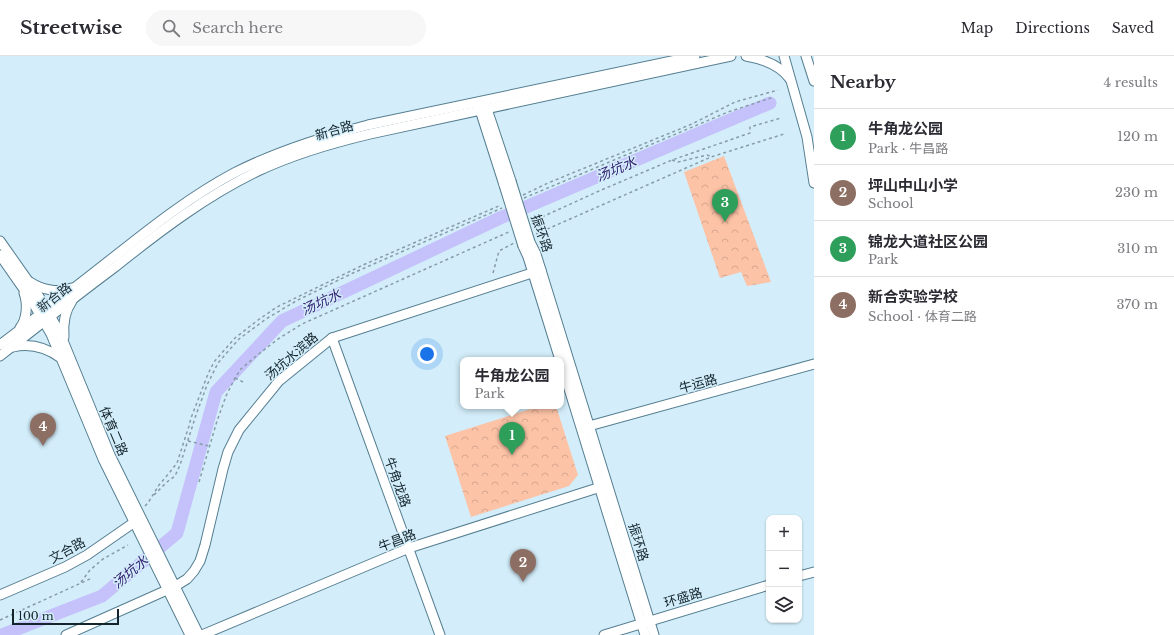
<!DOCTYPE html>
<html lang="en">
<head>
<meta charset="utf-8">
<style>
	:root { --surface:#fff; --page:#f7f7f7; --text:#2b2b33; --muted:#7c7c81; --line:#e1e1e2; --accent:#99532b }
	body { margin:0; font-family:"Libre Baskerville","Noto Sans SC",serif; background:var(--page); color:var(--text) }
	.controls { position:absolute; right:12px; bottom:12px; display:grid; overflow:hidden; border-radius:8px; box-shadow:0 1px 3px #0004 }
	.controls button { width:36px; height:36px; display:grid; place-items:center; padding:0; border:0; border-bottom:1px solid var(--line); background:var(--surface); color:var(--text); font:20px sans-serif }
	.scale { position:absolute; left:12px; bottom:10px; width:107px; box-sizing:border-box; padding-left:4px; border:2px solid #13242c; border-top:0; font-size:11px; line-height:14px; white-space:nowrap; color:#13242c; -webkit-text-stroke:3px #d3eefa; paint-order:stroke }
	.you { position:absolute; left:427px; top:298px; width:14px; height:14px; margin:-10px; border:3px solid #fff; border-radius:50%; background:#1a73e8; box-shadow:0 0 0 6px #1a73e833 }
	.badge { display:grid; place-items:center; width:26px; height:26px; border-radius:50%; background:var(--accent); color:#fff; font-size:13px; font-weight:700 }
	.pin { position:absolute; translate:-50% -33px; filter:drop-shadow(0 1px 2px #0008) }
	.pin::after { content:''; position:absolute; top:21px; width:14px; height:12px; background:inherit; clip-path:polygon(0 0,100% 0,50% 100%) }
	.popup { position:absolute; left:460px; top:301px; width:104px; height:52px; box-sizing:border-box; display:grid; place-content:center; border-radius:8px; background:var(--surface); filter:drop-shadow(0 1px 3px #0005); font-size:13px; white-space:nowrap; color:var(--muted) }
	.popup b { font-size:15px; color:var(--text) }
	.popup::after { content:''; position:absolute; left:50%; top:100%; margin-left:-8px; border:8px solid transparent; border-top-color:var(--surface) }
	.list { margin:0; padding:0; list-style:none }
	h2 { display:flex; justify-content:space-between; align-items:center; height:52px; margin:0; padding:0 16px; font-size:17px }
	h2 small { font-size:13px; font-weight:400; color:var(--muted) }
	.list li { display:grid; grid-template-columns:26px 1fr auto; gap:12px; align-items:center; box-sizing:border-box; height:56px; padding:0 16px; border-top:1px solid var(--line) }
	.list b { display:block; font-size:15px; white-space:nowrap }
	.list p { margin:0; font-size:13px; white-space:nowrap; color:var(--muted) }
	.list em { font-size:13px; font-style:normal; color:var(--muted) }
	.icon { flex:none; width:22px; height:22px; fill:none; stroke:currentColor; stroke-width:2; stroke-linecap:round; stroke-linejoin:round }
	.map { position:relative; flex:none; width:814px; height:579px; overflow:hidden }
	header { display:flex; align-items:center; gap:24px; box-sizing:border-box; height:56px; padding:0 20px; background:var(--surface); border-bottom:1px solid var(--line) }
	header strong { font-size:19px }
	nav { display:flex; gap:22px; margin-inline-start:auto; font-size:14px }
	.search { width:280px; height:36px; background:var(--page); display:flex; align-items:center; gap:10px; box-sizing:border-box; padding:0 14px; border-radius:22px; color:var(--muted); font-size:15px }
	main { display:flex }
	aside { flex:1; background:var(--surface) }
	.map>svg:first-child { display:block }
</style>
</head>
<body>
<header>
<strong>Streetwise</strong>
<div class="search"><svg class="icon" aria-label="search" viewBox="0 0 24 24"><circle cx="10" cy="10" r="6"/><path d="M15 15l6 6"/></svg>Search here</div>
<nav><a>Map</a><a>Directions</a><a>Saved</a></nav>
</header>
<main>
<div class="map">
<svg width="814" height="579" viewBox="0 0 814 579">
	<defs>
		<pattern id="park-crowns" width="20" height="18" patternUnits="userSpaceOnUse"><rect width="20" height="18" fill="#fcc3a6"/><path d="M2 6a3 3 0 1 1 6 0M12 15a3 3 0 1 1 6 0" fill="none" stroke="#d7a78f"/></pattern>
	</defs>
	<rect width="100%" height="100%" fill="#d3eefa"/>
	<g fill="url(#park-crowns)">
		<path d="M 724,100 L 771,226 L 747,230 L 741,216 L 720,222 L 684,116 Z"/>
		<path d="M 540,350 L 556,350 L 578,419 L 569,430 L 471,461 L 445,380 Z"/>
	</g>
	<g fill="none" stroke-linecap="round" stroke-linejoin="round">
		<path stroke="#c5c1fa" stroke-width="13" d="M 2,579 L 102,540 L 177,477 L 216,336 L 282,265 L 500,162 L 770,47"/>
		<g stroke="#557e91" stroke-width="11">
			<g id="minor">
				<path d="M 746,0 C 763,3 780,9 790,23"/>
				<path d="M 784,0 L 807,81 L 814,127"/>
				<path d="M 806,0 L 814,25"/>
				<path d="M 481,48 L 480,54 L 504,129"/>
				<path d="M 485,49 L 487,53 L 511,125"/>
				<path d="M 0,185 L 38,239 L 59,275 L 110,399 L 199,579"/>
				<path d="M 530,186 L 536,198 L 654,579"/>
				<path d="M 523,190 L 528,201 L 560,304"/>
				<path d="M 0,199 L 32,245 L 51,278 L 103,403 L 190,579"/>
				<path d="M 30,226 C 42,234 58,237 72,232"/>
				<path d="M 20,272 C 27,263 28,248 24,237"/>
				<path d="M 64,281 C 63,268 64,256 72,245"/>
				<path d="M 332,282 L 440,579"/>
				<path d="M 0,289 C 38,260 77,230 115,200 C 153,170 191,140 234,117 C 277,95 322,81 368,69 L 695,0"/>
				<path d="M 13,291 C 30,287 47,292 61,302"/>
				<path d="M 0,300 C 38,270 76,240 115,211 C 160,175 206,140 258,115 C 294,98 332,87 370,78 L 731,0"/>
				<path d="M 561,307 L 645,579"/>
				<path d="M 589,370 L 814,308"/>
				<path d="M 799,520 L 814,516"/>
				<path d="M 174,531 L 187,523 L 194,515 L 200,505 L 205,489 L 223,413 L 228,396 L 239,374 L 279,325 L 332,282 L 541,214"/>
				<path d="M 0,539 L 65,511 L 87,499 L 139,463"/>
				<path d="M 66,579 L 167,534"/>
				<path d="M 202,579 L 409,492 L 607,429"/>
				<path d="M 604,579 L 769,529"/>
			</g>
		</g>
		<g stroke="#859ca7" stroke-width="1.5" stroke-dasharray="3 3" stroke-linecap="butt">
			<path d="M 672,104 L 678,106 L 707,99 L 710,100"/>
			<path d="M 523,139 L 548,127 L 692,68 L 735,46 L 778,34"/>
			<path d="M 524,142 L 728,56 L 774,41"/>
			<path d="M 531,166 L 599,135 L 672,104 L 750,77 L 750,71 L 781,62"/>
			<path d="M 536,178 L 711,101 L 784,78"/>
			<path d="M 493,217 L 499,195 L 514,187"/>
			<path d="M 235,322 L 245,327"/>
			<path d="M 188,385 L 209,390"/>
			<path d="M 199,426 L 217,365 L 226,340 L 235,322 L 241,313 L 255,301 L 278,283 L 302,268 L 511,175"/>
			<path d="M 154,439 L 167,426 L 175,420 L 180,409 L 196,359 L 207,329 L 218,307 L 239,283 L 266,263 L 296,245 L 353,217 L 502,152"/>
			<path d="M 145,450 L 148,447 L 159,429 L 170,416 L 177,407 L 189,370 L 191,362 L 208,318 L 214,306 L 235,282 L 258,264 L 277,251 L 363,209 L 501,149"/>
			<path d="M 81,526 L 90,514 L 103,503 L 128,489"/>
			<path d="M 0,564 L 92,522"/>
		</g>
		<use href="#minor" stroke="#fff" stroke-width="9"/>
		<g stroke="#557e91" stroke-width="11" stroke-linecap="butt">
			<g id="minor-bridge">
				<path d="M 511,125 L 530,186"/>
				<path d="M 504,129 L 523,190"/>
			</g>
		</g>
		<use href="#minor-bridge" stroke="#fff" stroke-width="9"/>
	</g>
	<g text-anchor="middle" stroke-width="3" stroke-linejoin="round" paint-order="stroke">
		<g font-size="13" fill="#13242c" stroke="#d3eefa">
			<text transform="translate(334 74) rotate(-16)" y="5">新合路</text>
			<text transform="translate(542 177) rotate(71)" y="5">振环路</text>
			<text transform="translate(54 241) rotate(-38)" y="5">新合路</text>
			<text transform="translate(291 300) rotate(-41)" y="5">汤坑水滨路</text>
			<text transform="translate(698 327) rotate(-15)" y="5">牛运路</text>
			<text transform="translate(114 375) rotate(67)" y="5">体育二路</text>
			<text transform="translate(398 426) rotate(70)" y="5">牛角龙路</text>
			<text transform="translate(397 484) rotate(-21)" y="5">牛昌路</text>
			<text transform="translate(639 486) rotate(73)" y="5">振环路</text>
			<text transform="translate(67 494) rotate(-29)" y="5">文合路</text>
			<text transform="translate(683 541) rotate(-17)" y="5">环盛路</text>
		</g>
		<g font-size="14" font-style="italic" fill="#362373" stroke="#d3eefa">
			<text transform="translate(616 113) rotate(-23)" y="5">汤坑水</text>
			<text transform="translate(321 246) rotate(-25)" y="5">汤坑水</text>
			<text transform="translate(130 516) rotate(-40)" y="5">汤坑水</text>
		</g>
	</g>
</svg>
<div class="controls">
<button>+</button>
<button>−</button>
<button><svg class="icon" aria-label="layers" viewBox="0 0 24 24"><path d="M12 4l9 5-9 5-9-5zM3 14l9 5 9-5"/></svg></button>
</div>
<div class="scale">100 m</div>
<div class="you"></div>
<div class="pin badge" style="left:512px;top:399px;background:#2e9e5b">1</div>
<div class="popup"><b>牛角龙公园</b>Park</div>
<div class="pin badge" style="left:523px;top:526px;background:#8d6e63">2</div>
<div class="pin badge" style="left:725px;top:166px;background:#2e9e5b">3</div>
<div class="pin badge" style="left:43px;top:390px;background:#8d6e63">4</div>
</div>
<aside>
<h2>Nearby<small>4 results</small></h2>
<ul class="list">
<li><span class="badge" style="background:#2e9e5b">1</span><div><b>牛角龙公园</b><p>Park · 牛昌路</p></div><em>120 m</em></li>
<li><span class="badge" style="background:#8d6e63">2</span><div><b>坪山中山小学</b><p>School</p></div><em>230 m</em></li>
<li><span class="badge" style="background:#2e9e5b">3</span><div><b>锦龙大道社区公园</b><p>Park</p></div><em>310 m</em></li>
<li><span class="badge" style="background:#8d6e63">4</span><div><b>新合实验学校</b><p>School · 体育二路</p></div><em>370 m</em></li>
</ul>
</aside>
</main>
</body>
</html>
